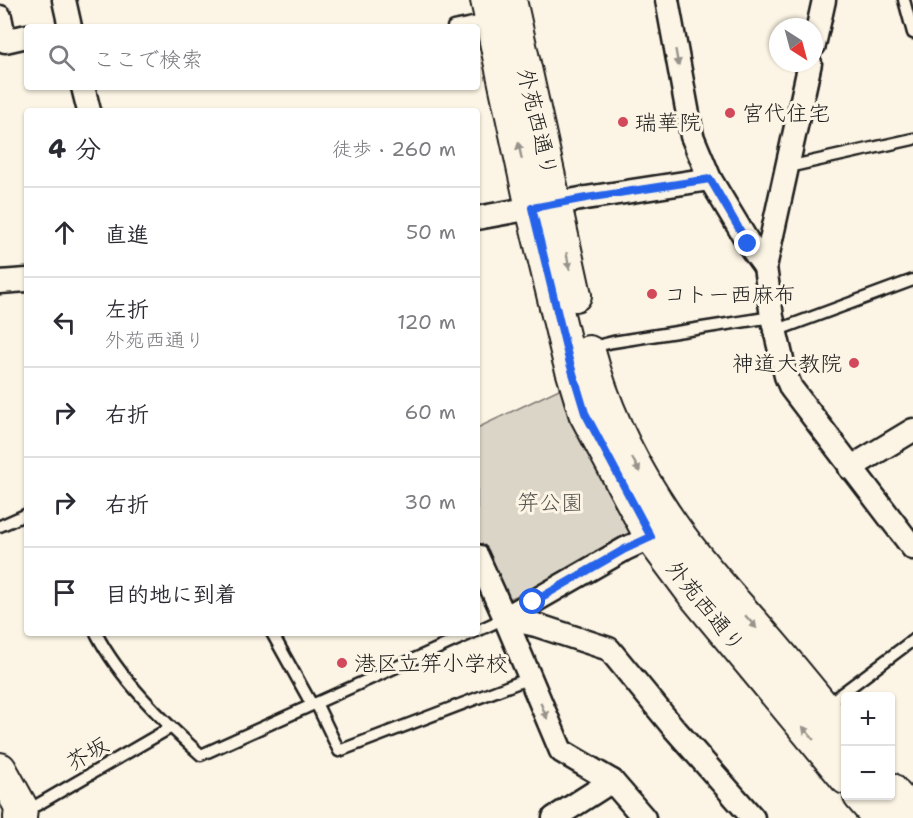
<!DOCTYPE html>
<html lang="ja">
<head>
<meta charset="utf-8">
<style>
	:root { --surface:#fff; --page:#f7f7f7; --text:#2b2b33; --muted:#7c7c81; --line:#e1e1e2 }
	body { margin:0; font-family:"Shantell Sans","Klee One",sans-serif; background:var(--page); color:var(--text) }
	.controls { position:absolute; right:18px; bottom:18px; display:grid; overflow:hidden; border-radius:6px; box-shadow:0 2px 4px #0004 }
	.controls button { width:54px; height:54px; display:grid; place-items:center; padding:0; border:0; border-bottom:2px solid var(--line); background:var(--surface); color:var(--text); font:30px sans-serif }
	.compass { position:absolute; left:769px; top:18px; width:54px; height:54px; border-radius:50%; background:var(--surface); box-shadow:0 2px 4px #0004; rotate:144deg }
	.stop { position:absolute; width:18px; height:18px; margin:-14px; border:4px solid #2563eb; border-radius:50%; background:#fff }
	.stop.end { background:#2563eb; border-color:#fff; box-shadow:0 2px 6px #0008 }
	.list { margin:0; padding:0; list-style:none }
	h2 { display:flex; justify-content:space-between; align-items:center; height:78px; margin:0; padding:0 24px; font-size:26px }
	h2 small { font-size:20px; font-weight:400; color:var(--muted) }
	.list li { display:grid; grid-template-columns:39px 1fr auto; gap:18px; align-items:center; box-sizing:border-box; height:90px; padding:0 24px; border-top:2px solid var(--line) }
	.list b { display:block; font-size:22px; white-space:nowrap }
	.list p { margin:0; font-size:20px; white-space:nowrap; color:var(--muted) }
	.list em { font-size:20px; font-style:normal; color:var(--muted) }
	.icon { flex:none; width:33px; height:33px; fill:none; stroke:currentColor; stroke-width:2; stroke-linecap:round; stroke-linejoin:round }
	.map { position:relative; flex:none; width:913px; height:818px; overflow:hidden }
	.search { position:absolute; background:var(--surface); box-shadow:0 2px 4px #0004; left:24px; top:24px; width:456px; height:66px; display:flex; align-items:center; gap:15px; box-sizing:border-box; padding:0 21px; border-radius:6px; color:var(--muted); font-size:22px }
	.panel { position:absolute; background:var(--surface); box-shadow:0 2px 4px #0004; left:24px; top:108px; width:456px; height:528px; border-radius:6px }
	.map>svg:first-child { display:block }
</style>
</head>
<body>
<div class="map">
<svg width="913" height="818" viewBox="0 0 913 818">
	<rect width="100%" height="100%" fill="#fcf5e5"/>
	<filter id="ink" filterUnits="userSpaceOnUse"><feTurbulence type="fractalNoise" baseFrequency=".0167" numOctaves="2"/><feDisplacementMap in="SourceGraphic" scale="12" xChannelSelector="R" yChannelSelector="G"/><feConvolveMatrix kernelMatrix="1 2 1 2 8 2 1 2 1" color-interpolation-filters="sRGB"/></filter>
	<g filter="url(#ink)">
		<path fill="#dbd5c8" stroke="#7c7872" stroke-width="1.5" d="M 576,381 L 651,537 L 507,600 L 477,543 L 477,428 Z"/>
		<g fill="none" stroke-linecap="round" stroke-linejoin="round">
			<g stroke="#1c1c1c" stroke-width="15">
				<g id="lane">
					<path d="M 904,0 L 913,33"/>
					<path d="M 453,27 L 488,20"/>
					<path d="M 788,167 L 913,139"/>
					<path d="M 775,331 L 913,280"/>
					<path d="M 588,348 L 613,342 L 772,317"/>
					<path d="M 0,526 L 27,514"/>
					<path d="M 477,631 L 505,618"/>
					<path d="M 96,633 C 119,678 163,721 201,755 L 472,633"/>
					<path d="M 272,633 L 312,705"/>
					<path d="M 316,703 L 339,751 L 530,678"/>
					<path d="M 825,706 L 913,640"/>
					<path d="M 23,807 L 37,805 L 170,728"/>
				</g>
			</g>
			<g stroke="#1c1c1c" stroke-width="27">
				<g id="street">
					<path d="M 64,0 L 70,27"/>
					<path d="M 667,0 L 692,136 L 710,179 L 752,249 L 765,267"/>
					<path d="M 0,17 L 5,41 L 27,36"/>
					<path d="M 814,45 L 824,0"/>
					<path d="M 810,63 L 765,267 L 772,317 L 786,376 L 791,388 L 913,548"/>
					<path d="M 83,87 L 89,111"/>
					<path d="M 477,218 L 586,198 L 710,179"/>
					<path d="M 0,282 L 27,280"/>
					<path d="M 850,468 L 913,430"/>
					<path d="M 477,556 L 505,618 L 561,751 L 612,781 L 644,818"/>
					<path d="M 505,618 L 536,625 L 609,649 L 673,727 L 753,818"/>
					<path d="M 505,618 L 625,549 L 651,537"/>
					<path d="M 554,818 L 612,781"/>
				</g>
			</g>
			<g stroke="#1c1c1c" stroke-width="36">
				<g id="secondary">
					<path d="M 487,0 L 532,208 L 569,360 L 585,413 L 651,537 L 692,592 L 846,778"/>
					<path d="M 510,0 L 575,295"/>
					<path d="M 589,352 C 603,404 627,456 656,501 C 686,550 727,593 764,636 C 792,668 819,702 846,735"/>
					<path d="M 0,769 L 21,807 L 20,818"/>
					<path d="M 890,789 L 913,816"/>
					<path d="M 860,796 L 879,818"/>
				</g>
			</g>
			<use href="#lane" stroke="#fcf5e5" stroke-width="10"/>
			<use href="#street" stroke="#fcf5e5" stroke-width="22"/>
			<use href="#secondary" stroke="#fcf5e5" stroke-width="32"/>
		</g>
		<defs><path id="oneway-solid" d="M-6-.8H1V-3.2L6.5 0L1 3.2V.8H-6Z" transform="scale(1.5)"/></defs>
		<g fill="#97938b">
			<use href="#oneway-solid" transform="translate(677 58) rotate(80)"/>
			<use href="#oneway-solid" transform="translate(520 151) rotate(-102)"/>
			<use href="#oneway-solid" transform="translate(568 261) rotate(79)"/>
			<use href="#oneway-solid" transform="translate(636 465) rotate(62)"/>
			<use href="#oneway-solid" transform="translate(751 622) rotate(49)"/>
			<use href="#oneway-solid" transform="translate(544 711) rotate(67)"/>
			<use href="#oneway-solid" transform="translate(808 733) rotate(-130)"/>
		</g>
	</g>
	<g fill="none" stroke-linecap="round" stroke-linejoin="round" filter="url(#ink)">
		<path stroke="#2563eb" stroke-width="8" d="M 533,602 L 625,549 L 651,537 L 585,413 L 569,360 L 532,208 L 586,198 L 710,179 L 748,244"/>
	</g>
	<g fill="#d1495b" stroke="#fcf5e5" stroke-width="2">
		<circle cx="730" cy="113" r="6"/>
		<circle cx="623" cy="122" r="6"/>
		<circle cx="652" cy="294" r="6"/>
		<circle cx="854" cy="363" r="6"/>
		<circle cx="342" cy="663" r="6"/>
	</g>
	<g text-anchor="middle" stroke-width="6" stroke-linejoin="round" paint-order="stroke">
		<g font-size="22" fill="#1c1c1c" stroke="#fcf5e5" text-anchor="start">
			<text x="742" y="121">宮代住宅</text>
			<text x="635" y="130">瑞華院</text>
			<text x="664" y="302">コトー西麻布</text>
			<text x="842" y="371" text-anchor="end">神道大教院</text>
			<text x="354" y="671">港区立笄小学校</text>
		</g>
		<g font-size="22" fill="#1c1c1c" stroke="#fcf5e5">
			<text transform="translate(538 122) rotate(77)" y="8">外苑西通り</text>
			<text transform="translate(706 606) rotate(51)" y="8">外苑西通り</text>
			<text transform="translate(87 753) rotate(-30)" y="8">芥坂</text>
		</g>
		<g font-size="22" fill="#555450" stroke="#fcf5e5">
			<text x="550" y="510">笄公園</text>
		</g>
	</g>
</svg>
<div class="controls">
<button>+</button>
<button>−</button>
</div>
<svg class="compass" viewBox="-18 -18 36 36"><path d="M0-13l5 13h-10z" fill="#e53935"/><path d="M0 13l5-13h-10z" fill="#7c7c81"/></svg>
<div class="stop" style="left:533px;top:602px"></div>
<div class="stop end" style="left:748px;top:244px"></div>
<div class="search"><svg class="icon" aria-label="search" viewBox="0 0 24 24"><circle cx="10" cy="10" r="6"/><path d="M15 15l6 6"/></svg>ここで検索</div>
<section class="panel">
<h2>4 分<small>徒歩 · 260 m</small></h2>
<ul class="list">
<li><svg class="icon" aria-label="ahead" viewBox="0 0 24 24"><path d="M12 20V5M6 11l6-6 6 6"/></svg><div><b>直進</b></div><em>50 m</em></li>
<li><svg class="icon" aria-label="left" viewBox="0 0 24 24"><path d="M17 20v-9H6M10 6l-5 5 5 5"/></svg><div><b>左折</b><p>外苑西通り</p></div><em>120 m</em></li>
<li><svg class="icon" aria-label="right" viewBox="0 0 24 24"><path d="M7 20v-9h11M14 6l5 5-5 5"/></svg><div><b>右折</b></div><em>60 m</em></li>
<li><svg class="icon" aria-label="right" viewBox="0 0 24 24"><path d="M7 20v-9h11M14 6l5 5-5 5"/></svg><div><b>右折</b></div><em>30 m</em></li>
<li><svg class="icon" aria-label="arrive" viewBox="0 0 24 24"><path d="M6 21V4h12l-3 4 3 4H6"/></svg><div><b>目的地に到着</b></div></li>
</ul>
</section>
</div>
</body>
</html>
